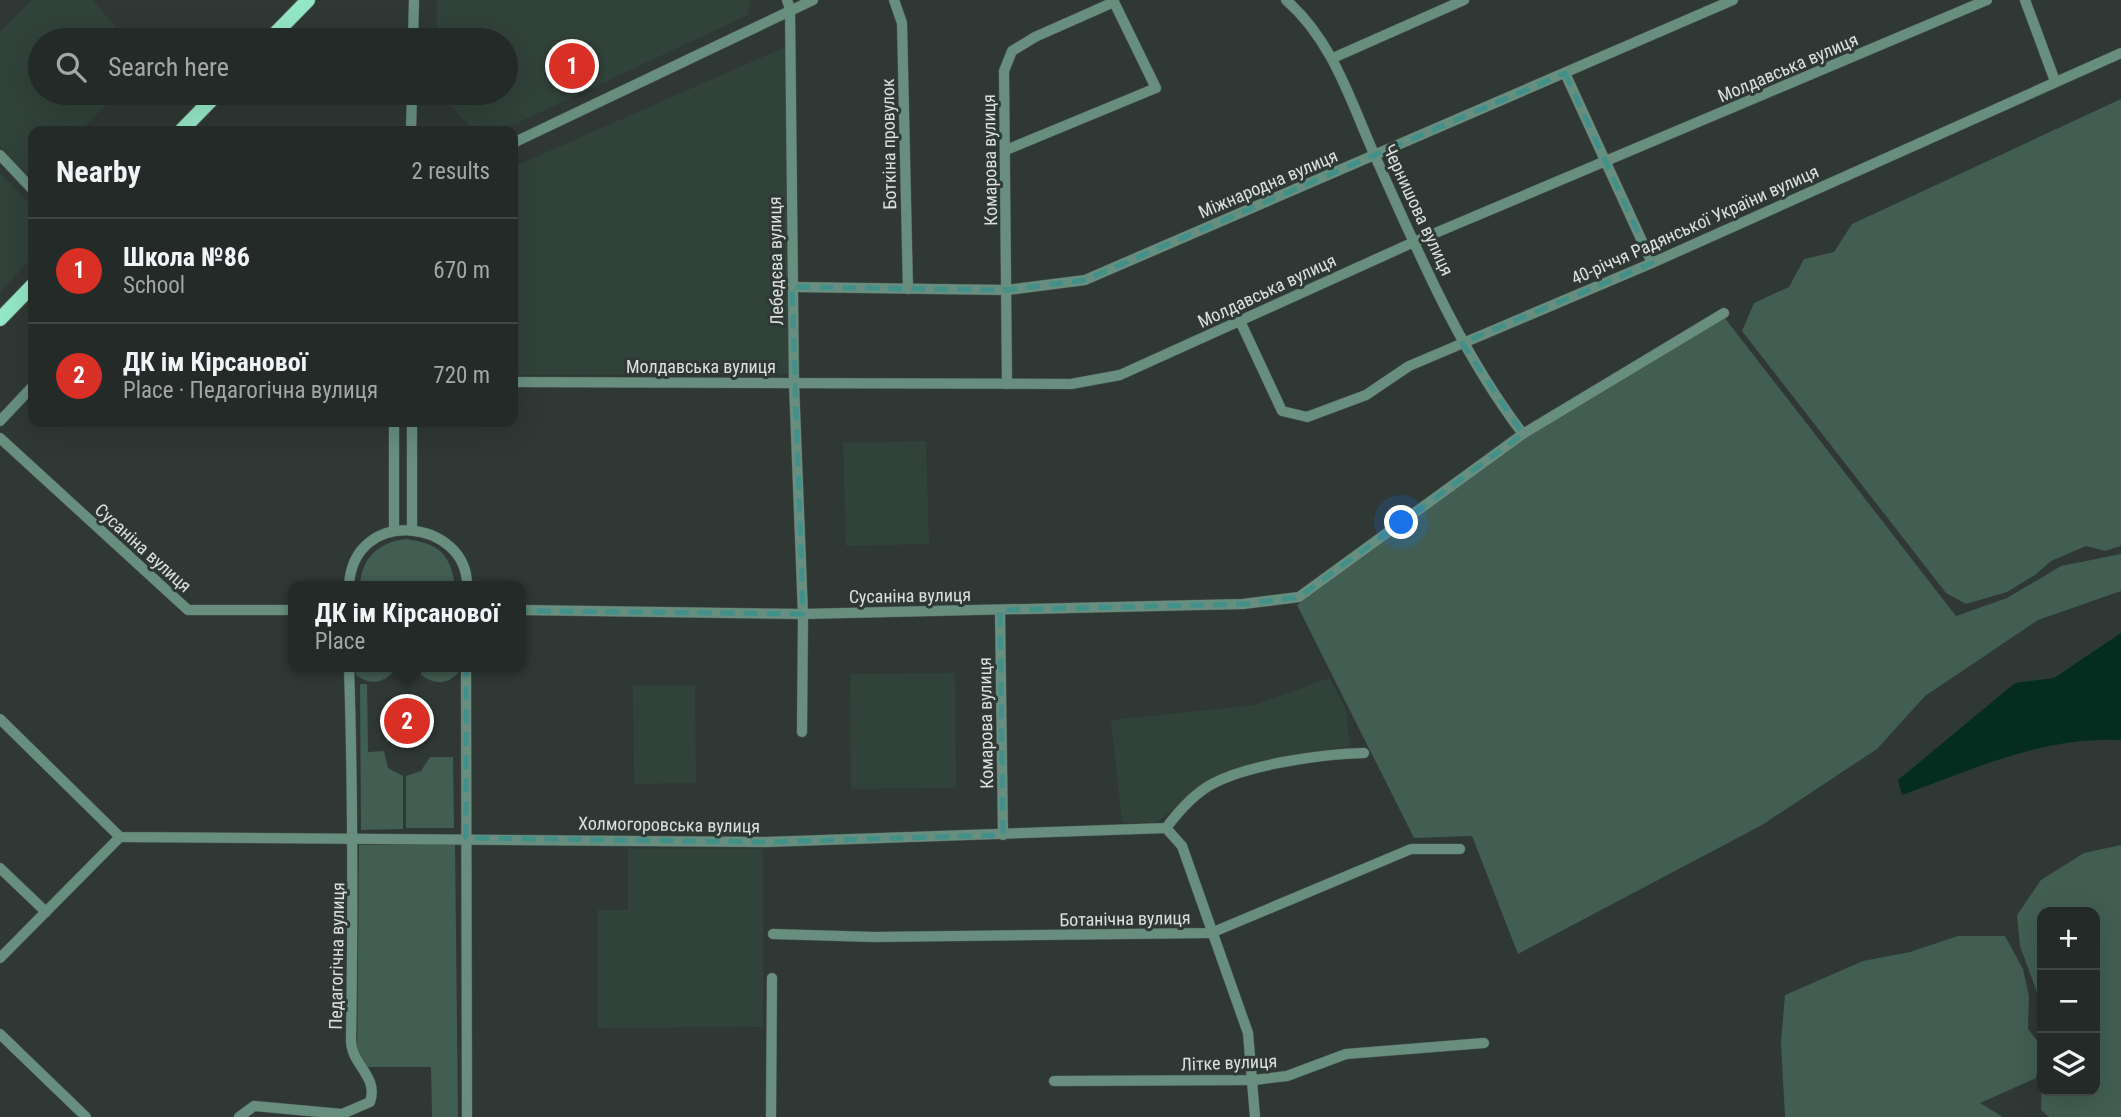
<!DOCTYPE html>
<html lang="en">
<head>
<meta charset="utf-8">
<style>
	:root { --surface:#232a27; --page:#2f3633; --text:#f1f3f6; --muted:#a3a7a7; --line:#404644; --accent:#d93025 }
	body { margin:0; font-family:"Roboto Condensed",sans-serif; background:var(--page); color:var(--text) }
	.controls { position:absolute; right:21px; bottom:21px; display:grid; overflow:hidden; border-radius:14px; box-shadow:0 7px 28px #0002 }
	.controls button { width:63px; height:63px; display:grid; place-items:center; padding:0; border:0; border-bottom:2px solid var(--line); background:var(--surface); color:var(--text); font:35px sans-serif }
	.you { position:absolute; left:1402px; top:523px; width:24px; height:24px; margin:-18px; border:5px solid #fff; border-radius:50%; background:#1a73e8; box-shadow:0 0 0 10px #1a73e833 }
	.badge { display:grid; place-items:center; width:46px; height:46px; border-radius:50%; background:var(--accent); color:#fff; font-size:23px; font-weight:700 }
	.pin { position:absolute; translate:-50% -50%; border:4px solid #fff; box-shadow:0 2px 7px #0006 }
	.popup { position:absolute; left:288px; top:581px; width:238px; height:91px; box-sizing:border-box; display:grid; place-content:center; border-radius:14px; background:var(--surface); filter:drop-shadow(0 2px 5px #0005); font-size:23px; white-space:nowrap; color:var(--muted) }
	.popup b { font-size:26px; color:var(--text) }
	.popup::after { content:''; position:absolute; left:50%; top:100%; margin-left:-14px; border:14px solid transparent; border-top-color:var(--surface) }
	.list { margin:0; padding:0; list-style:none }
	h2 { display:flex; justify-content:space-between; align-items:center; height:91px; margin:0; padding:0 28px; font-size:30px }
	h2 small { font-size:23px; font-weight:400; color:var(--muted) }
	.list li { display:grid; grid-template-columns:46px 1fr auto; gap:21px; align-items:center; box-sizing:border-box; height:105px; padding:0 28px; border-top:2px solid var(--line) }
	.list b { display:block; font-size:26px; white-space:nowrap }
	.list p { margin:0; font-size:23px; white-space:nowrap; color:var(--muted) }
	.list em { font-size:23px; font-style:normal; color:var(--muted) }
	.icon { flex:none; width:38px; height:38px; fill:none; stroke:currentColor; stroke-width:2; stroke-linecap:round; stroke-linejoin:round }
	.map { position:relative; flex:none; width:2121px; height:1117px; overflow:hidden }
	.search { position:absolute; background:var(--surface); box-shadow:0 7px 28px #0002; left:28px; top:28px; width:490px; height:77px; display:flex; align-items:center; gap:18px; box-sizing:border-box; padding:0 24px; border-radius:38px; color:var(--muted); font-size:26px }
	.panel { position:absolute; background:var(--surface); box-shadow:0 7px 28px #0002; left:28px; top:126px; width:490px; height:301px; border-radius:14px }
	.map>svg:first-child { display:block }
</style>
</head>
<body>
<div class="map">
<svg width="2121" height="1117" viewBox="0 0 2121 1117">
	<rect width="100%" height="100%" fill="#2f3834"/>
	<g fill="#31423a">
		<path d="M 31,0 L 93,0 L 126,40 L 40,40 L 40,93 L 118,93 L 80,131 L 33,131 L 32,180 L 0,146 L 0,32 Z"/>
		<path d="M 437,0 L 750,0 L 748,15 L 500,131 L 476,131 L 437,93 L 506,93 L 506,40 L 437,40 Z"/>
		<path d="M 785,47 L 790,374 L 513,375 L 513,167 Z"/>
		<path d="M 0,173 L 33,207 L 33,257 L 0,292 Z"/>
		<path d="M 926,441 L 929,544 L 846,546 L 843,443 Z"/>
		<path d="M 955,673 L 956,788 L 851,789 L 850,674 Z"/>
		<path d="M 1329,678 L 1346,709 L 1350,746 L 1276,760 L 1211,779 L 1156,823 L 1122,822 L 1111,720 L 1255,705 Z"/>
		<path d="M 633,685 L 695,685 L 696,783 L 634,784 Z"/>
		<path d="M 628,849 L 763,849 L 763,1027 L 598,1028 L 598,910 L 628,910 Z"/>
	</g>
	<g fill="#425d52">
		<path d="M 2121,99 L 2121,546 L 2105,551 L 2086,546 L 2051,561 L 2035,575 L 2007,592 L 1966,604 L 1946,593 L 1742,331 L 1754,303 L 1789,287 L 1804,259 L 1834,252 L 1852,224 Z"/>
		<path d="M 1724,317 L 1956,616 L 2007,598 L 2061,566 L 2121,554 L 2121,591 L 2038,620 L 1925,696 L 1877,749 L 1762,825 L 1518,954 L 1472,836 L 1414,838 L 1297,605 L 1516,443 Z"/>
		<path d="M 406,539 C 439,544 450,553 455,586 L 360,586 C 361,558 379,542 406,539 Z"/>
		<path d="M 355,667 L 393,667 L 393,672 C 382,684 369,685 356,675 Z"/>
		<path d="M 421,667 L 459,667 L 459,672 C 447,685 435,685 421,675 Z"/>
		<path d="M 360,684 L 367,684 L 368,752 L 384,751 L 388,768 L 403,776 L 403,829 L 361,830 Z"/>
		<path d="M 430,757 L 453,757 L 454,828 L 406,828 L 406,776 L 421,771 Z"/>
		<path d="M 455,844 L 458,1117 L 432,1117 L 431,1067 L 357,1067 L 359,845 Z"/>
		<path d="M 2121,845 L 2121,1117 L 2049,1117 L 2041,1110 L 2042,1076 L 2042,1091 L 2095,1091 L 2095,912 L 2042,912 L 2042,1006 L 2020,946 L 2017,915 L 2041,880 L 2084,853 Z"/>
		<path d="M 1958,936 L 2005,936 L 2023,969 L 2029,996 L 2028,1029 L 2041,1046 L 2036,1078 L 1980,1103 L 2003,1117 L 1785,1117 L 1781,1043 L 1785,995 L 1863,961 L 1910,952 Z"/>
	</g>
	<path fill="#042d20" d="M 2121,633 L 2121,740 C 2044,736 1973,769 1902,795 L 1898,780 L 2015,683 L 2054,678 Z"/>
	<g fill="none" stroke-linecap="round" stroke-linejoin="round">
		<g stroke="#4e5653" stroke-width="11">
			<g id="street">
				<path d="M 787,0 L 790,9 L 794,383 L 803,614 L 802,732"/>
				<path d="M 894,0 L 902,23 L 908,289"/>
				<path d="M 1286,0 C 1333,41 1350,100 1375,156 C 1418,252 1459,350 1523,434"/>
				<path d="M 2025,0 L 2055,81"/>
				<path d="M 413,40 L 414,0"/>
				<path d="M 1333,58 L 1464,0"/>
				<path d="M 1565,73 L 1652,263"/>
				<path d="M 411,131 L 412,93"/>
				<path d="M 513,143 L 813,0"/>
				<path d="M 1006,150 L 1156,88 L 1113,0"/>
				<path d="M 0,155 L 33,190"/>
				<path d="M 792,287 L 1007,290 L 1085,280 L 1733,0"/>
				<path d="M 1240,321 L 1282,411 L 1307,417 L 1366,395 L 1409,366 L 1652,263 L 2121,53"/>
				<path d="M 513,382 L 1071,384 L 1120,375 L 1414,242 L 1987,0"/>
				<path d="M 1007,384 L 1004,71 L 1012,51 L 1035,37 L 1114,2"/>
				<path d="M 0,421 L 33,386"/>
				<path d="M 0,438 L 188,610 L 293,610"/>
				<path d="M 394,529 L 394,422"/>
				<path d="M 412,529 L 412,422"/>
				<path d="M 349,586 C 353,505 468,519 467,586"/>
				<path d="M 521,610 L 803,614 L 1243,604 L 1299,597 L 1523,434 L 1724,313"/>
				<path d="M 1000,610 L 1003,835"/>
				<path d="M 466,667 L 467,1117"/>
				<path d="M 0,719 L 120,837 L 766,842 L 1166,828 C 1178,812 1196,792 1214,783 C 1251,764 1323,754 1364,753"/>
				<path d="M 1166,828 L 1182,846 L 1248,1033 L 1255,1117"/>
				<path d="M 0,868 L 46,912"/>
				<path d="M 773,934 L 874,937 L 1211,933 L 1411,849 L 1460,849"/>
				<path d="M 0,958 L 120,837"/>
				<path d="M 0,1034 L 86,1117"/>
				<path d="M 1054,1081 L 1254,1080 L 1287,1076 L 1346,1054 L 1484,1043"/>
				<path d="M 239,1117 L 254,1106 L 342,1114 L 370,1102 C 379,1076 351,1065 351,1040 C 353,915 353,791 349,667"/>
				<path d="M 771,1117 L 772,978"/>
			</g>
		</g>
		<g stroke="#4e5653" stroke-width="16">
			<g id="primary">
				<path d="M 269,40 L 308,0"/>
				<path d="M 181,131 L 218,93"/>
				<path d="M 0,319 L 33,285"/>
			</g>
		</g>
		<use href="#street" stroke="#678e7e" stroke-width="10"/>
		<use href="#primary" stroke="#94e7c6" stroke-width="14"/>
	</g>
	<path fill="none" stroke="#42908a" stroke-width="5" stroke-dasharray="14 9" stroke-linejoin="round" d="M 1565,73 L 1652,263 L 1462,343 L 1523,434 L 1299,597 L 1243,604 L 1000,610 L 1003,835 L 766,842 L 466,838 L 466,610 L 803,614 L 792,287 L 1007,290 L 1085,280 Z"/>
	<g text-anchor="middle" stroke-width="6" stroke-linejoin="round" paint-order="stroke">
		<g font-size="18" fill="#dae0de" stroke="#2f3834">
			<text transform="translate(1788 68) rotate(-23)" y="6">Молдавська вулиця</text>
			<text transform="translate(889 144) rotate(-91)" y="6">Боткіна провулок</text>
			<text transform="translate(990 160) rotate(-91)" y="6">Комарова вулиця</text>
			<text transform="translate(1268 184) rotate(-23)" y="6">Міжнародна вулиця</text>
			<text transform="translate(1418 210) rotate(65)" y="6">Чернишова вулиця</text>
			<text transform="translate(1695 225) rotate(-24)" y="6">40-річчя Радянської України вулиця</text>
			<text transform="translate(776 261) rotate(-91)" y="6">Лебедєва вулиця</text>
			<text transform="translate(1267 291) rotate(-25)" y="6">Молдавська вулиця</text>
			<text x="701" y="373">Молдавська вулиця</text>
			<text transform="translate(143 548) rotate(42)" y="6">Сусаніна вулиця</text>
			<text transform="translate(910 596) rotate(-1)" y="6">Сусаніна вулиця</text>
			<text transform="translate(986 723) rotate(-91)" y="6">Комарова вулиця</text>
			<text transform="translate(669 825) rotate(1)" y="6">Холмогоровська вулиця</text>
			<text transform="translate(1125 919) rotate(-1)" y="6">Ботанічна вулиця</text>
			<text transform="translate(337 956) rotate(-89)" y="6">Педагогічна вулиця</text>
			<text transform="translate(1229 1063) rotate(-2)" y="6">Літке вулиця</text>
		</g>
	</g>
</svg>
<div class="controls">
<button>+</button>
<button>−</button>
<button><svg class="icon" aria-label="layers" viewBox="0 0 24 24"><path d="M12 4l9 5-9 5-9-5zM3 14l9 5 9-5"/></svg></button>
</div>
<div class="you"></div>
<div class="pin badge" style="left:572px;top:66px">1</div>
<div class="pin badge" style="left:407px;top:721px">2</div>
<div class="popup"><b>ДК ім Кірсанової</b>Place</div>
<div class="search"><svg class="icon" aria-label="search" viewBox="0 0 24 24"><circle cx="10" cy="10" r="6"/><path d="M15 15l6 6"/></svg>Search here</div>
<section class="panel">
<h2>Nearby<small>2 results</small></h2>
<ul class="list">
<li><span class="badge">1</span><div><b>Школа №86</b><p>School</p></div><em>670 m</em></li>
<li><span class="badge">2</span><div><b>ДК ім Кірсанової</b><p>Place · Педагогічна вулиця</p></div><em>720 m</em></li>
</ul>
</section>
</div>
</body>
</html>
